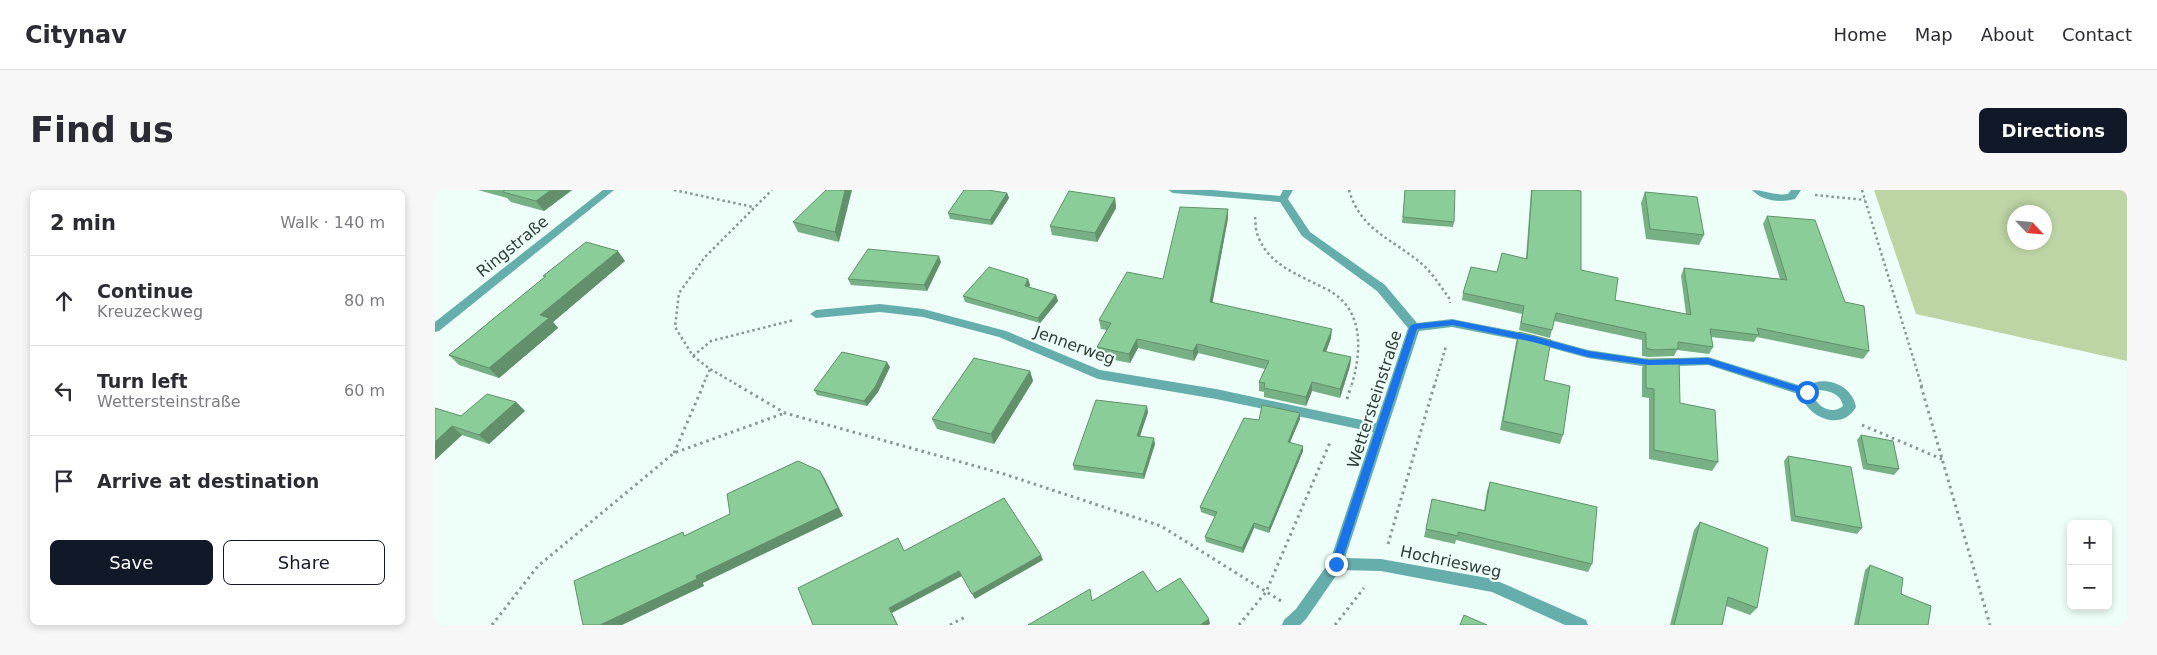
<!DOCTYPE html>
<html lang="en">
<head>
<meta charset="utf-8">
<style>
	:root { --surface:#fff; --page:#f7f7f7; --text:#2b2b33; --muted:#7c7c81; --line:#e1e1e2; --accent:#111827 }
	body { margin:0; font-family:"DejaVu Sans",sans-serif; background:var(--page); color:var(--text) }
	.controls { position:absolute; right:15px; bottom:15px; display:grid; overflow:hidden; border-radius:8px; box-shadow:0 2px 8px #0003 }
	.controls button { width:45px; height:45px; display:grid; place-items:center; padding:0; border:0; border-bottom:1px solid var(--line); background:var(--surface); color:var(--text); font:25px sans-serif }
	.compass { position:absolute; left:1572px; top:15px; width:45px; height:45px; border-radius:50%; background:var(--surface); box-shadow:0 2px 8px #0003; rotate:116deg }
	.stop { position:absolute; width:15px; height:15px; margin:-11px; border:4px solid #1a73e8; border-radius:50%; background:#fff }
	.stop.end { background:#1a73e8; border-color:#fff; box-shadow:0 1px 5px #0008 }
	.list { margin:0; padding:0; list-style:none }
	h2 { display:flex; justify-content:space-between; align-items:center; height:65px; margin:0; padding:0 20px; font-size:21px }
	h2 small { font-size:16px; font-weight:400; color:var(--muted) }
	.list li { display:grid; grid-template-columns:32px 1fr auto; gap:15px; align-items:center; box-sizing:border-box; height:90px; padding:0 20px; border-top:1px solid var(--line) }
	.list b { display:block; font-size:19px; white-space:nowrap }
	.list p { margin:0; font-size:16px; white-space:nowrap; color:var(--muted) }
	.list em { font-size:16px; font-style:normal; color:var(--muted) }
	.actions { display:flex; gap:10px; padding:15px 20px }
	.actions a { flex:1; padding:11px 0; border:1px solid var(--accent); border-radius:8px; text-align:center; font-size:18px; color:var(--accent) }
	.actions .main { background:var(--accent); color:#fff }
	.icon { flex:none; width:28px; height:28px; fill:none; stroke:currentColor; stroke-width:2; stroke-linecap:round; stroke-linejoin:round }
	.map { position:relative; flex:none; width:1692px; height:435px; overflow:hidden; border-radius:8px }
	header { display:flex; align-items:center; gap:30px; box-sizing:border-box; height:70px; padding:0 25px; background:var(--surface); border-bottom:1px solid var(--line) }
	header strong { font-size:24px }
	nav { display:flex; gap:28px; margin-inline-start:auto; font-size:18px }
	.intro { display:flex; align-items:center; justify-content:space-between; box-sizing:border-box; height:120px; padding:0 30px }
	h1 { margin:0; font-size:35px }
	.button { padding:12px 22px; border-radius:8px; background:var(--accent); color:#fff; font-size:18px; font-weight:700 }
	main { display:flex; gap:30px; padding:0 30px }
	aside { flex:1; background:var(--surface); border-radius:8px; box-shadow:0 2px 8px #0003 }
	.map>svg:first-child { display:block }
</style>
</head>
<body>
<header>
<strong>Citynav</strong>
<nav><a>Home</a><a>Map</a><a>About</a><a>Contact</a></nav>
</header>
<div class="intro"><h1>Find us</h1><a class="button">Directions</a></div>
<main>
<aside>
<h2>2 min<small>Walk · 140 m</small></h2>
<ul class="list">
<li><svg class="icon" aria-label="ahead" viewBox="0 0 24 24"><path d="M12 20V5M6 11l6-6 6 6"/></svg><div><b>Continue</b><p>Kreuzeckweg</p></div><em>80 m</em></li>
<li><svg class="icon" aria-label="left" viewBox="0 0 24 24"><path d="M17 20v-9H6M10 6l-5 5 5 5"/></svg><div><b>Turn left</b><p>Wettersteinstraße</p></div><em>60 m</em></li>
<li><svg class="icon" aria-label="arrive" viewBox="0 0 24 24"><path d="M6 21V4h12l-3 4 3 4H6"/></svg><div><b>Arrive at destination</b></div></li>
</ul>
<div class="actions"><a class="main">Save</a><a>Share</a></div>
</aside>
<div class="map">
<svg width="1692" height="435" viewBox="0 0 1692 435">
	<rect width="100%" height="100%" fill="#edfff8"/>
	<path fill="#bdd4a5" fill-rule="evenodd" d="M 1439,0 L 1692,0 L 1692,171 L 1481,124 ZM 1580,22 L 1610,22 L 1610,52 L 1580,52 Z"/>
	<g fill="none" stroke-linecap="round" stroke-linejoin="round">
		<g stroke="#899893" stroke-width="2.5" stroke-dasharray="2.5 3" stroke-linecap="butt">
			<path d="M 239,0 L 318,17"/>
			<path d="M 914,0 C 926,42 959,49 988,75 C 998,84 1006,97 1014,108 L 1015,113"/>
			<path d="M 1427,0 L 1487,197"/>
			<path d="M 1380,5 L 1430,10"/>
			<path d="M 820,27 C 821,33 820,40 823,46 C 834,76 865,85 891,99 C 930,118 927,162 916,197"/>
			<path d="M 258,166 L 276,151 L 359,130"/>
			<path d="M 267,197 L 275,179"/>
			<path d="M 306,197 L 275,179 L 258,166 L 240,137 L 244,103 L 270,67 L 337,0"/>
			<path d="M 999,197 L 1011,156"/>
		</g>
		<g stroke="#899893" stroke-width="3" stroke-dasharray="2.5 4" stroke-linecap="butt">
			<path d="M 304,196 L 350,223 L 569,284 L 726,336 L 846,411"/>
			<path d="M 1486,196 L 1555,435"/>
			<path d="M 912,209 L 916,196"/>
			<path d="M 1427,235 L 1509,270"/>
			<path d="M 239,263 L 268,196"/>
			<path d="M 953,354 L 999,196"/>
			<path d="M 57,435 L 103,376 L 239,263 L 350,223"/>
			<path d="M 515,435 L 530,427"/>
			<path d="M 804,435 L 831,402 L 896,250"/>
			<path d="M 900,435 L 929,398"/>
		</g>
		<g fill="#66aeac" fill-rule="evenodd">
			<path d="M 168,0 L 179,0 L 4,141 L 0,142 L 0,132 Z"/>
			<path d="M 733,0 L 777,0 L 845,6 L 848,0 L 858,0 L 853,9 L 875,42 L 950,95 L 982,133 L 1017,129 L 1098,145 L 1153,160 L 1214,169 L 1273,167 L 1370,197 C 1388,184 1417,194 1421,217 C 1407,242 1373,228 1366,205 L 1273,175 L 1214,177 L 1153,168 L 1098,153 L 1017,137 L 984,141 L 910,368 L 946,369 L 1058,389 L 1151,430 L 1153,435 L 1130,435 L 1057,402 L 946,381 L 905,380 L 871,429 L 865,435 L 847,435 L 849,430 L 861,419 L 895,371 L 938,242 L 781,209 L 663,189 L 564,147 L 488,127 L 445,122 L 381,128 L 375,124 L 381,120 L 445,114 L 488,119 L 571,141 L 665,180 L 781,199 L 941,233 L 973,138 L 942,101 L 867,46 L 845,12 L 738,3 ZM 1384,200 C 1395,201 1406,204 1408,216 C 1398,225 1383,218 1378,205 Z"/>
			<path d="M 1317,0 C 1330,0 1340,6 1353,4 L 1356,0 L 1366,0 L 1360,9 C 1345,13 1327,11 1317,0 Z"/>
		</g>
	</g>
	<g fill="#77b084">
		<path d="M 43,0 L 137,0 L 109,21 L 76,12 L 72,8 Z"/>
		<path d="M 391,0 L 404,52 L 363,42 L 358,32 Z"/>
		<path d="M 970,0 L 1019,32 L 1018,37 L 967,33 Z"/>
		<path d="M 1096,0 L 1139,0 L 1146,80 L 1180,110 L 1251,124 L 1246,86 L 1249,78 L 1345,89 L 1328,34 L 1332,26 L 1410,112 L 1434,161 L 1428,169 L 1322,147 L 1319,152 L 1276,147 L 1278,157 L 1274,164 L 1242,160 L 1239,166 L 1214,167 L 1207,166 L 1207,150 L 1119,131 L 1115,148 L 1084,140 L 1087,124 L 1027,110 L 1028,103 L 1062,82 L 1091,68 Z"/>
		<path d="M 1210,2 L 1269,45 L 1264,55 L 1211,49 L 1206,13 Z"/>
		<path d="M 572,3 L 574,8 L 557,35 L 515,29 L 513,23 Z"/>
		<path d="M 680,8 L 681,18 L 662,52 L 617,45 L 615,36 Z"/>
		<path d="M 793,28 L 777,113 L 896,148 L 891,162 L 916,167 L 915,176 L 905,208 L 877,201 L 871,216 L 829,207 L 829,202 L 824,201 L 824,192 L 830,179 L 763,163 L 759,171 L 703,158 L 695,173 L 664,167 L 662,157 L 672,140 L 666,139 L 664,130 L 728,89 Z"/>
		<path d="M 190,71 L 118,132 L 123,138 L 64,188 L 24,175 L 14,165 L 110,87 L 108,86 Z"/>
		<path d="M 506,72 L 492,101 L 416,95 L 413,89 Z"/>
		<path d="M 593,89 L 595,95 L 594,97 L 621,105 L 623,111 L 605,133 L 530,112 L 528,106 Z"/>
		<path d="M 1084,142 L 1109,190 L 1128,245 L 1125,254 L 1065,240 L 1081,152 Z"/>
		<path d="M 1211,169 L 1245,213 L 1283,272 L 1277,281 L 1214,269 L 1214,208 L 1207,207 L 1207,178 Z"/>
		<path d="M 455,177 L 443,202 L 432,216 L 382,205 L 379,200 Z"/>
		<path d="M 595,181 L 598,191 L 559,254 L 502,239 L 497,229 Z"/>
		<path d="M 81,212 L 90,221 L 54,254 L 27,245 L 0,270 L 0,218 L 26,226 Z"/>
		<path d="M 713,222 L 705,246 L 720,254 L 709,289 L 639,280 L 638,275 Z"/>
		<path d="M 865,223 L 865,229 L 855,252 L 868,261 L 834,343 L 819,338 L 808,363 L 771,352 L 770,347 L 780,327 L 766,322 L 765,317 L 824,230 Z"/>
		<path d="M 1426,245 L 1464,279 L 1459,285 L 1428,279 L 1422,250 Z"/>
		<path d="M 1353,266 L 1427,338 L 1422,344 L 1356,331 L 1349,271 Z"/>
		<path d="M 1055,292 L 1157,374 L 1153,382 L 1021,350 L 1020,354 L 989,347 L 997,309 L 1049,320 L 1052,301 Z"/>
		<path d="M 1265,332 L 1322,418 L 1315,425 L 1291,416 L 1287,435 L 1235,435 L 1259,340 Z"/>
		<path d="M 1435,375 L 1466,404 L 1493,435 L 1419,435 L 1430,380 Z"/>
	</g>
	<g fill="#61906b">
		<path d="M 116,0 L 137,0 L 109,21 L 101,11 Z"/>
		<path d="M 410,0 L 417,0 L 404,52 L 400,42 Z"/>
		<path d="M 572,3 L 574,8 L 557,35 L 555,30 Z"/>
		<path d="M 680,8 L 681,18 L 662,52 L 660,43 Z"/>
		<path d="M 793,19 L 793,28 L 776,121 L 775,112 Z"/>
		<path d="M 183,61 L 190,71 L 118,132 L 123,138 L 64,188 L 54,178 L 105,125 Z"/>
		<path d="M 504,66 L 506,72 L 492,101 L 489,95 Z"/>
		<path d="M 593,89 L 595,95 L 591,102 L 590,96 Z"/>
		<path d="M 621,105 L 623,111 L 605,133 L 603,128 Z"/>
		<path d="M 897,139 L 896,148 L 888,170 L 888,161 Z"/>
		<path d="M 702,149 L 703,158 L 695,173 L 694,164 Z"/>
		<path d="M 762,154 L 763,163 L 759,171 L 758,161 Z"/>
		<path d="M 916,167 L 915,176 L 905,208 L 905,199 Z"/>
		<path d="M 452,172 L 455,177 L 443,202 L 432,216 L 429,211 Z"/>
		<path d="M 595,181 L 598,191 L 559,254 L 556,244 Z"/>
		<path d="M 877,192 L 877,201 L 871,216 L 871,207 Z"/>
		<path d="M 81,212 L 90,221 L 54,254 L 44,245 Z"/>
		<path d="M 712,216 L 713,222 L 703,252 L 702,246 Z"/>
		<path d="M 865,223 L 865,229 L 853,257 L 853,252 Z"/>
		<path d="M 17,236 L 27,245 L 0,270 L 0,252 Z"/>
		<path d="M 719,248 L 720,254 L 709,289 L 708,284 Z"/>
		<path d="M 868,256 L 868,261 L 834,343 L 834,338 Z"/>
		<path d="M 385,281 L 390,289 L 408,326 L 268,393 L 269,396 L 187,435 L 165,435 Z"/>
		<path d="M 819,333 L 819,338 L 808,363 L 807,358 Z"/>
		<path d="M 606,365 L 608,370 L 540,409 L 537,404 Z"/>
		<path d="M 524,381 L 527,386 L 457,423 L 463,435 L 462,435 L 454,418 Z"/>
		<path d="M 774,429 L 775,434 L 773,435 L 765,435 Z"/>
	</g>
	<g fill="#8acd99" stroke="#61906b">
		<path d="M 70,0 L 116,0 L 101,11 L 68,2 Z"/>
		<path d="M 391,0 L 410,0 L 400,42 L 358,32 Z"/>
		<path d="M 529,0 L 553,0 L 572,3 L 555,30 L 513,23 Z"/>
		<path d="M 970,0 L 1020,0 L 1019,32 L 968,27 Z"/>
		<path d="M 1097,0 L 1139,0 L 1146,1 L 1146,80 L 1183,88 L 1180,110 L 1256,125 L 1249,78 L 1352,90 L 1332,26 L 1380,30 L 1410,112 L 1429,116 L 1434,161 L 1322,138 L 1324,145 L 1275,139 L 1278,157 L 1243,152 L 1243,159 L 1218,160 L 1211,158 L 1211,143 L 1121,123 L 1117,140 L 1086,133 L 1089,116 L 1028,103 L 1036,77 L 1062,82 L 1067,63 L 1092,69 Z"/>
		<path d="M 634,1 L 680,8 L 660,43 L 615,36 Z"/>
		<path d="M 1210,2 L 1262,7 L 1269,45 L 1215,39 Z"/>
		<path d="M 745,17 L 793,19 L 775,112 L 897,139 L 888,161 L 916,167 L 905,199 L 877,192 L 871,207 L 829,198 L 830,193 L 824,192 L 834,171 L 762,154 L 758,161 L 702,149 L 694,164 L 662,157 L 676,133 L 664,130 L 692,82 L 728,89 Z"/>
		<path d="M 151,52 L 183,61 L 105,125 L 114,128 L 54,178 L 14,165 L 111,86 L 108,86 Z"/>
		<path d="M 433,59 L 504,66 L 489,95 L 413,89 Z"/>
		<path d="M 554,77 L 593,89 L 590,96 L 621,105 L 603,128 L 528,106 Z"/>
		<path d="M 1084,142 L 1116,150 L 1109,190 L 1135,196 L 1128,245 L 1068,231 Z"/>
		<path d="M 407,162 L 452,172 L 440,197 L 429,211 L 379,200 Z"/>
		<path d="M 539,168 L 595,181 L 556,244 L 497,229 Z"/>
		<path d="M 1211,169 L 1244,169 L 1245,213 L 1280,220 L 1283,272 L 1219,260 L 1219,199 L 1211,198 Z"/>
		<path d="M 52,204 L 81,212 L 44,245 L 17,236 L 0,252 L 0,218 L 26,226 Z"/>
		<path d="M 661,210 L 712,216 L 702,246 L 719,248 L 708,284 L 638,275 Z"/>
		<path d="M 827,215 L 865,223 L 853,252 L 868,256 L 834,338 L 819,333 L 807,358 L 770,347 L 782,322 L 765,317 L 809,228 L 824,230 Z"/>
		<path d="M 1426,245 L 1458,251 L 1464,279 L 1432,274 Z"/>
		<path d="M 1353,266 L 1416,277 L 1427,338 L 1360,326 Z"/>
		<path d="M 363,271 L 385,281 L 403,318 L 261,386 L 262,389 L 165,435 L 148,435 L 139,391 L 248,342 L 249,346 L 295,324 L 292,304 Z"/>
		<path d="M 1055,292 L 1162,317 L 1157,374 L 1023,342 L 1023,346 L 991,339 L 997,309 L 1050,321 Z"/>
		<path d="M 569,308 L 606,365 L 537,404 L 524,381 L 454,418 L 462,435 L 378,435 L 363,398 L 463,348 L 469,361 Z"/>
		<path d="M 1265,332 L 1333,358 L 1322,418 L 1293,407 L 1287,435 L 1239,435 Z"/>
		<path d="M 1435,375 L 1468,388 L 1466,404 L 1496,416 L 1493,435 L 1423,435 Z"/>
		<path d="M 708,381 L 722,402 L 745,388 L 774,429 L 765,435 L 593,435 L 655,399 L 657,411 Z"/>
		<path d="M 1029,425 L 1052,435 L 1025,435 Z"/>
	</g>
	<path fill="#1a73e8" d="M 1018,130 L 1098,146 L 1153,161 L 1214,170 L 1273,168 L 1375,200 L 1376,202 L 1372,205 L 1273,174 L 1214,175 L 1153,167 L 1098,152 L 1018,135 L 982,139 L 906,374 L 904,377 L 898,377 L 896,374 L 975,136 L 979,134 Z"/>
	<g text-anchor="middle" stroke-width="4.5" stroke-linejoin="round" paint-order="stroke">
		<g font-size="16" fill="#313d39" stroke="#edfff8">
			<text transform="translate(77 56) rotate(-39)" y="6">Ringstraße</text>
			<text transform="translate(640 155) rotate(20)" y="6">Jennerweg</text>
			<text transform="translate(939 209) rotate(-72)" y="6">Wettersteinstraße</text>
			<text transform="translate(1016 371) rotate(12)" y="6">Hochriesweg</text>
		</g>
	</g>
</svg>
<div class="controls">
<button>+</button>
<button>−</button>
</div>
<svg class="compass" viewBox="-18 -18 36 36"><path d="M0-13l5 13h-10z" fill="#e53935"/><path d="M0 13l5-13h-10z" fill="#7c7c81"/></svg>
<div class="stop" style="left:1372px;top:202px"></div>
<div class="stop end" style="left:901px;top:374px"></div>
</div>
</main>
</body>
</html>
